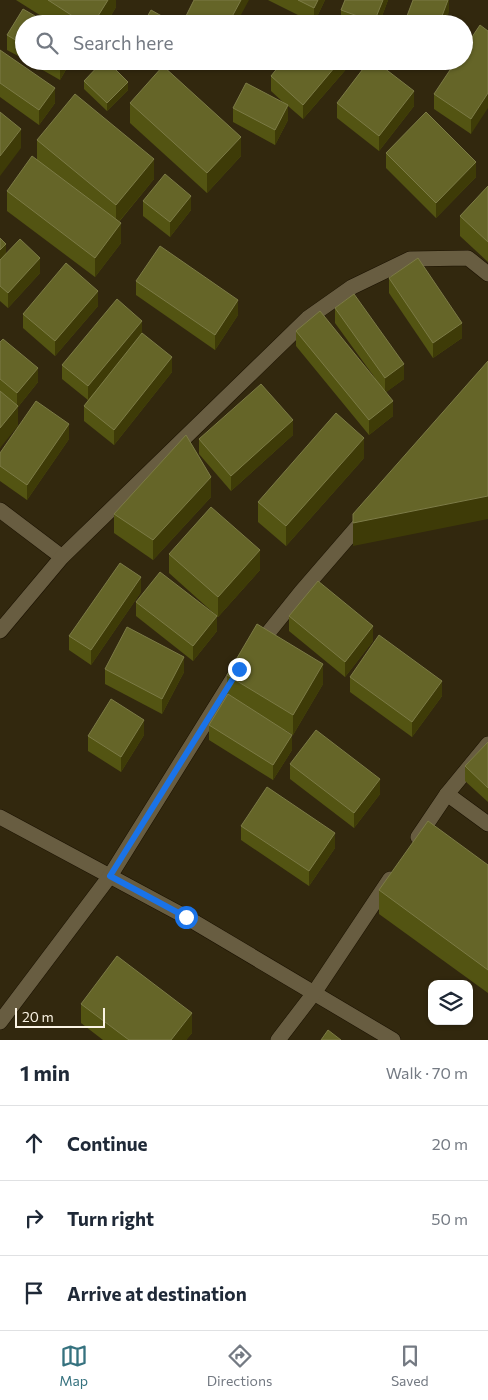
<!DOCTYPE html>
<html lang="en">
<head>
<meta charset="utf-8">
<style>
	:root { --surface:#fff; --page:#f2f2f3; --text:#1f2937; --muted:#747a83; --line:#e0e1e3; --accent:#36727f }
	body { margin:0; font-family:Commissioner,sans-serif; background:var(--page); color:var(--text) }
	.controls { position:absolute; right:15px; bottom:15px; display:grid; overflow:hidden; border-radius:10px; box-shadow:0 1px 4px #0004 }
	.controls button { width:45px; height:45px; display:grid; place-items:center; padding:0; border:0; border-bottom:1px solid var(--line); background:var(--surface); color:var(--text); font:25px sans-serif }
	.scale { position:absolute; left:15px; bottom:12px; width:90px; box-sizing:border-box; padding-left:5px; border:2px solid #faf3e4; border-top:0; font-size:14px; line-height:18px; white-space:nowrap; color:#faf3e4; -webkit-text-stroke:4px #32280e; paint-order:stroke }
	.stop { position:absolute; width:15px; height:15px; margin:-11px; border:4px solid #1a73e8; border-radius:50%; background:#fff }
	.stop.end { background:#1a73e8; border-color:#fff; box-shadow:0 1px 5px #0008 }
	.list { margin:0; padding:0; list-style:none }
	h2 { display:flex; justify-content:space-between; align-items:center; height:65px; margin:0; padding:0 20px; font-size:21px }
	h2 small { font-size:16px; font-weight:400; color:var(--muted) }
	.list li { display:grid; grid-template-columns:32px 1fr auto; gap:15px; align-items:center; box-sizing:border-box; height:75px; padding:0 20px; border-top:1px solid var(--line) }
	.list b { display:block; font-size:19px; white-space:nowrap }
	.list em { font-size:16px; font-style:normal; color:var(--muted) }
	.icon { flex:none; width:28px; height:28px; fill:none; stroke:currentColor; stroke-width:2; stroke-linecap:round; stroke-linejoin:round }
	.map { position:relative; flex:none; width:488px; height:1040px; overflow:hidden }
	.search { position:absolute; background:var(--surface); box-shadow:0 1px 4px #0004; left:15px; right:15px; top:15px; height:55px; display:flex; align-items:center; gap:12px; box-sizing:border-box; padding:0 18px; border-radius:28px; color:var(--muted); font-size:19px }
	.sheet { height:290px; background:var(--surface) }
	nav { display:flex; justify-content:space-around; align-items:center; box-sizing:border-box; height:70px; border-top:1px solid var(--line); background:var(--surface); font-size:14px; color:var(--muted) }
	nav a { display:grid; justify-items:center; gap:2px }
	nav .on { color:var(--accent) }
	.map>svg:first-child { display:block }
</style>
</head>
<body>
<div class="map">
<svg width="488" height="1040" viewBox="0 0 488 1040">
	<rect width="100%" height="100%" fill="#32280e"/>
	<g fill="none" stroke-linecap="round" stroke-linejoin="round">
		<g stroke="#1a1100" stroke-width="16">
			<g id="street">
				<path d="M 0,510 L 62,557"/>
				<path d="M 0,631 L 62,557 L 308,318 L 352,287 L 410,259 L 468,258 L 488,274"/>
				<path d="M 256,648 L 301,592 L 365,518"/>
				<path d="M 447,794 L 488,824"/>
				<path d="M 0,817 L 186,917 L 393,1040"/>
				<path d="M 418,837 L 447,794 L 488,744"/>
				<path d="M 0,1022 L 110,876 L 237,672"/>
				<path d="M 278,1040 L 314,993 L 390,879"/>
			</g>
		</g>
		<use href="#street" stroke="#685d41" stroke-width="15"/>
	</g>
	<g fill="#535412">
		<path d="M 16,0 L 116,0 L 116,7 L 106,24 L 54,24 Z"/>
		<path d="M 268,0 L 325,0 L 314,23 Z"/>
		<path d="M 345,0 L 388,0 L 379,24 L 341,24 L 341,10 Z"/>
		<path d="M 186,16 L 236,24 L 186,24 Z"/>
		<path d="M 24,24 L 24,59 L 7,50 L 7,35 Z"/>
		<path d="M 488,31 L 471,134 L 434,109 L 434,94 Z"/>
		<path d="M 0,50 L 55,103 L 39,125 L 0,97 Z"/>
		<path d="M 27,61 L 71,61 L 60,80 Z"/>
		<path d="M 348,61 L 348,67 L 303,119 L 288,106 L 288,120 L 275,145 L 233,122 L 233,108 L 284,103 L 271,91 L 271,76 Z"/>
		<path d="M 84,81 L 128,90 L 107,111 L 84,89 Z"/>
		<path d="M 130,103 L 241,156 L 207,193 L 130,123 Z"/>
		<path d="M 337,103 L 414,106 L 379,151 L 337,118 Z"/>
		<path d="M 37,140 L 154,179 L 119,222 L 121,243 L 95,277 L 7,211 L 7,191 L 37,160 Z"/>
		<path d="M 386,153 L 476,177 L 436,218 L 386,168 Z"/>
		<path d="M 488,186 L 488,262 L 460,236 L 460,216 Z"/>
		<path d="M 143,201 L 191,210 L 170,237 L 143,216 Z"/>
		<path d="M 0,238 L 6,254 L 40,273 L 8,308 L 0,301 Z"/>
		<path d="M 389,278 L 462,338 L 433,358 L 389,293 Z"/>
		<path d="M 136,281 L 238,315 L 215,350 L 136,295 Z"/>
		<path d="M 98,306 L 55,356 L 23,328 L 23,314 Z"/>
		<path d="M 335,308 L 404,379 L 386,392 L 393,416 L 369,435 L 296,346 L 296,331 L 375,378 L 335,323 Z"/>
		<path d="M 142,333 L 172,372 L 114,445 L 84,421 L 84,406 L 88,400 L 62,379 L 62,365 Z"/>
		<path d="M 0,342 L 38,382 L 18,407 L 0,448 Z"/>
		<path d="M 293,435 L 231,491 L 199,454 L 199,439 Z"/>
		<path d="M 69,439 L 27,500 L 0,481 L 0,453 Z"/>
		<path d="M 364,458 L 286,546 L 258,522 L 258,502 Z"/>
		<path d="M 211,497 L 153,560 L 114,533 L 114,514 Z"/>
		<path d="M 169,554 L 260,570 L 218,617 L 169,573 Z"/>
		<path d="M 141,592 L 91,665 L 69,650 L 69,636 Z"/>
		<path d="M 136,602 L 217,631 L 193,661 L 136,616 Z"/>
		<path d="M 289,616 L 373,641 L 345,677 L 289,631 Z"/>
		<path d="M 105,669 L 184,672 L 162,714 L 105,684 Z"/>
		<path d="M 227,675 L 323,684 L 293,735 L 285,730 L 292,750 L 273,780 L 209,740 L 209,725 L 227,696 Z"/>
		<path d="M 350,677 L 442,696 L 412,737 L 350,692 Z"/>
		<path d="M 144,735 L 121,772 L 88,751 L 88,736 Z"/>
		<path d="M 488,742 L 488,802 L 465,781 L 465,766 Z"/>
		<path d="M 290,764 L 380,794 L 354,828 L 290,779 Z"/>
		<path d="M 241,826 L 335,848 L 309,886 L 241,840 Z"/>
		<path d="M 488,865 L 488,993 L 379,914 L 379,890 Z"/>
		<path d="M 81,1004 L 192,1033 L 186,1040 L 103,1040 L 81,1023 Z"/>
	</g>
	<g fill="#3e3b07">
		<path d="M 108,0 L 116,0 L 116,7 L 106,24 L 93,24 Z"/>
		<path d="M 241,0 L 249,0 L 236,24 L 228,24 Z"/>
		<path d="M 318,0 L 325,0 L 314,23 L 314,8 Z"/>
		<path d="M 383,0 L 388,0 L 379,24 L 374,24 Z"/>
		<path d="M 448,0 L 449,0 L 449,12 L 445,24 L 439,24 Z"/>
		<path d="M 62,61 L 71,61 L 60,80 L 60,65 Z"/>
		<path d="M 340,61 L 348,61 L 348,67 L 303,119 L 303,105 Z"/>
		<path d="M 128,82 L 128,90 L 107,111 L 107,103 Z"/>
		<path d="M 55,88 L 55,103 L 39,125 L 39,110 Z"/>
		<path d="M 414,91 L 414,106 L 379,151 L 379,136 Z"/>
		<path d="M 488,93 L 488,108 L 471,134 L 471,119 Z"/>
		<path d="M 288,105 L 288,120 L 275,145 L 275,130 Z"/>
		<path d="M 21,129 L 21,148 L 0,176 L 0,156 Z"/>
		<path d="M 241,137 L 241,156 L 207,193 L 207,173 Z"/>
		<path d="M 154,159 L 154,179 L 116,225 L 116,205 Z"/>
		<path d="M 476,162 L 476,177 L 436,218 L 436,203 Z"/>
		<path d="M 191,196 L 191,210 L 170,237 L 170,222 Z"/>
		<path d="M 121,223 L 121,243 L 95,277 L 95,258 Z"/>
		<path d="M 6,244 L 6,259 L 0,265 L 0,250 Z"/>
		<path d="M 40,258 L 40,273 L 8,308 L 8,293 Z"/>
		<path d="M 98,291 L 98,306 L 55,356 L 55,341 Z"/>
		<path d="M 238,300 L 238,315 L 215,350 L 215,335 Z"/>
		<path d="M 142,321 L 142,335 L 88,400 L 88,386 Z"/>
		<path d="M 462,323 L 462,338 L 433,358 L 433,343 Z"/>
		<path d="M 172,357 L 172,372 L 114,445 L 114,430 Z"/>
		<path d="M 404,364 L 404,379 L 385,393 L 385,378 Z"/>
		<path d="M 38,368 L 38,382 L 18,407 L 18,426 L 0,448 L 0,428 L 17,407 L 17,393 Z"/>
		<path d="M 393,401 L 393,416 L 369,435 L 369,420 Z"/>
		<path d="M 293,420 L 293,435 L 231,491 L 231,476 Z"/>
		<path d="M 69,424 L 69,439 L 27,500 L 27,485 Z"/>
		<path d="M 364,438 L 364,458 L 286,546 L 286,526 Z"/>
		<path d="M 211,477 L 211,497 L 153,560 L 153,540 Z"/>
		<path d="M 488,496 L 488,519 L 353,546 L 353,523 Z"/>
		<path d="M 260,550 L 260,570 L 218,617 L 218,597 Z"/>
		<path d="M 141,577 L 141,592 L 91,665 L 91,650 Z"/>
		<path d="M 217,616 L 217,631 L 193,661 L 193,646 Z"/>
		<path d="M 373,626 L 373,641 L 345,677 L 345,662 Z"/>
		<path d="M 184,657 L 184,672 L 162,714 L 162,699 Z"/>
		<path d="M 323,664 L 323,684 L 293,735 L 293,715 Z"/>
		<path d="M 442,681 L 442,696 L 412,737 L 412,722 Z"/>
		<path d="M 144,720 L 144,735 L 121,772 L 121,757 Z"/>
		<path d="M 292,735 L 292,750 L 273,780 L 273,765 Z"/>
		<path d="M 380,779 L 380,794 L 354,828 L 354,813 Z"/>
		<path d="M 335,833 L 335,848 L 309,886 L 309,871 Z"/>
		<path d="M 192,1013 L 192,1033 L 186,1040 L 171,1040 Z"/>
	</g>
	<g fill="#656528" stroke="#7c7b46">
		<path d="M 48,0 L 108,0 L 93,24 L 85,24 Z"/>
		<path d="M 194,0 L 241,0 L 228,24 L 200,24 L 186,16 Z"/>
		<path d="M 298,0 L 318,0 L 314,8 Z"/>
		<path d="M 345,0 L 383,0 L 374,22 L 341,10 Z"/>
		<path d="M 413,0 L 448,0 L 439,24 L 404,24 Z"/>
		<path d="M 23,9 L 49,24 L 24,24 L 24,45 L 7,35 Z"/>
		<path d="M 151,10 L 176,24 L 143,24 Z"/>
		<path d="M 480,25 L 488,31 L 488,93 L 471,119 L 434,94 L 456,61 L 464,61 L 464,49 Z"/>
		<path d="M 0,50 L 55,88 L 39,110 L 0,83 Z"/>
		<path d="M 53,61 L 62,61 L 60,65 Z"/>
		<path d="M 103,61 L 107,61 L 128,82 L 107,103 L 84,81 Z"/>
		<path d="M 283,61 L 340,61 L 303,105 L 271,76 Z"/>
		<path d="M 369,61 L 375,61 L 414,91 L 379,136 L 337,103 Z"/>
		<path d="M 163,66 L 241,137 L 207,173 L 130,103 Z"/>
		<path d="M 246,83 L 288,105 L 275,130 L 233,108 Z"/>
		<path d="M 75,94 L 154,159 L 116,205 L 37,140 Z"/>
		<path d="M 0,112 L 21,129 L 0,156 Z"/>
		<path d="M 426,112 L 476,162 L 436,203 L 386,153 Z"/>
		<path d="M 32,156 L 121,223 L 95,258 L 7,191 Z"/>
		<path d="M 165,174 L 191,196 L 170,222 L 143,201 Z"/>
		<path d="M 488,186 L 488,242 L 460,216 Z"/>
		<path d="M 0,238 L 6,244 L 0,250 Z"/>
		<path d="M 20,239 L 40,258 L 8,293 L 0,286 L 0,260 Z"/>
		<path d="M 160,246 L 238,300 L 215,335 L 136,281 Z"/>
		<path d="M 418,258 L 462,323 L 433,343 L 389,278 Z"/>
		<path d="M 66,263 L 98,291 L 55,341 L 23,314 Z"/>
		<path d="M 354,294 L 404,364 L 385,378 L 335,308 Z"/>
		<path d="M 117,299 L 142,321 L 88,386 L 62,365 Z"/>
		<path d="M 320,311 L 393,401 L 369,420 L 296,331 Z"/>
		<path d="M 142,333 L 172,357 L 114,430 L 84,406 Z"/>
		<path d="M 3,339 L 38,368 L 17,393 L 0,379 L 0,342 Z"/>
		<path d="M 488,361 L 488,496 L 353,523 L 353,514 Z"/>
		<path d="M 261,384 L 293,420 L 231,476 L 199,439 Z"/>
		<path d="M 0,391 L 18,406 L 0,428 Z"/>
		<path d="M 36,401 L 69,424 L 27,485 L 0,466 L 0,453 Z"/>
		<path d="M 336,413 L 364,438 L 286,526 L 258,502 Z"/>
		<path d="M 186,435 L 211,477 L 153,540 L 114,514 Z"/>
		<path d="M 211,507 L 260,550 L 218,597 L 169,554 Z"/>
		<path d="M 120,563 L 141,577 L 91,650 L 69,636 Z"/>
		<path d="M 160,572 L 217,616 L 193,646 L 136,602 Z"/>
		<path d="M 318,581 L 373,626 L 345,662 L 289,616 Z"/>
		<path d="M 257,624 L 323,664 L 293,715 L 227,675 Z"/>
		<path d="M 127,627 L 184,657 L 162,699 L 105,669 Z"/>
		<path d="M 379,635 L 442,681 L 412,722 L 350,677 Z"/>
		<path d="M 228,694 L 292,735 L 273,765 L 209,725 Z"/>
		<path d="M 111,699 L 144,720 L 121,757 L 88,736 Z"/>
		<path d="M 316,730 L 380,779 L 354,813 L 290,764 Z"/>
		<path d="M 488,742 L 488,788 L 465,766 Z"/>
		<path d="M 267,787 L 335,833 L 309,871 L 241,826 Z"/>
		<path d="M 428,821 L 488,865 L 488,970 L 379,890 Z"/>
		<path d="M 117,956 L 192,1013 L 171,1040 L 129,1040 L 81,1004 Z"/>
		<path d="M 328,1030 L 341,1040 L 321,1040 Z"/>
	</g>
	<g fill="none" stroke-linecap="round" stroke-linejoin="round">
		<path stroke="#1a73e8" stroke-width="6" d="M 186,917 L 110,876 L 239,669"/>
	</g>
</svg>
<div class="controls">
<button><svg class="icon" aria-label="layers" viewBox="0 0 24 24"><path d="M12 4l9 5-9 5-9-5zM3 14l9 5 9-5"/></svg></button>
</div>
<div class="scale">20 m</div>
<div class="stop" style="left:186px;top:917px"></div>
<div class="stop end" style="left:239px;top:669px"></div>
<div class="search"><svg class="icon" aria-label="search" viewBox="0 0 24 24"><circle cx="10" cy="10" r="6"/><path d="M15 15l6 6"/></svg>Search here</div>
</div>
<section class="sheet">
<h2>1 min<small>Walk · 70 m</small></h2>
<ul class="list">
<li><svg class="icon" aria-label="ahead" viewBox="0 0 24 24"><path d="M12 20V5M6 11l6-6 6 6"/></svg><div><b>Continue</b></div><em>20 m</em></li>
<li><svg class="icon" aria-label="right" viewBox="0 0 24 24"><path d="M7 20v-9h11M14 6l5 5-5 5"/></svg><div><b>Turn right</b></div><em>50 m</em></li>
<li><svg class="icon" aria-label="arrive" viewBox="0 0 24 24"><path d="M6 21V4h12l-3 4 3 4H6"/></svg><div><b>Arrive at destination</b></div></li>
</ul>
</section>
<nav>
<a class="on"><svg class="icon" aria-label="map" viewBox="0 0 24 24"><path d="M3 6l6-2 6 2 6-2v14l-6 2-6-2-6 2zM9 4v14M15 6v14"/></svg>Map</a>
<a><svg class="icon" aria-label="directions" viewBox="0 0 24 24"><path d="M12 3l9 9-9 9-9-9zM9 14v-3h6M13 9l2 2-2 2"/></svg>Directions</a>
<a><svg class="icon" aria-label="saved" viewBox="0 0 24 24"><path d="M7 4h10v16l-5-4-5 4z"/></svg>Saved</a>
</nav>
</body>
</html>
